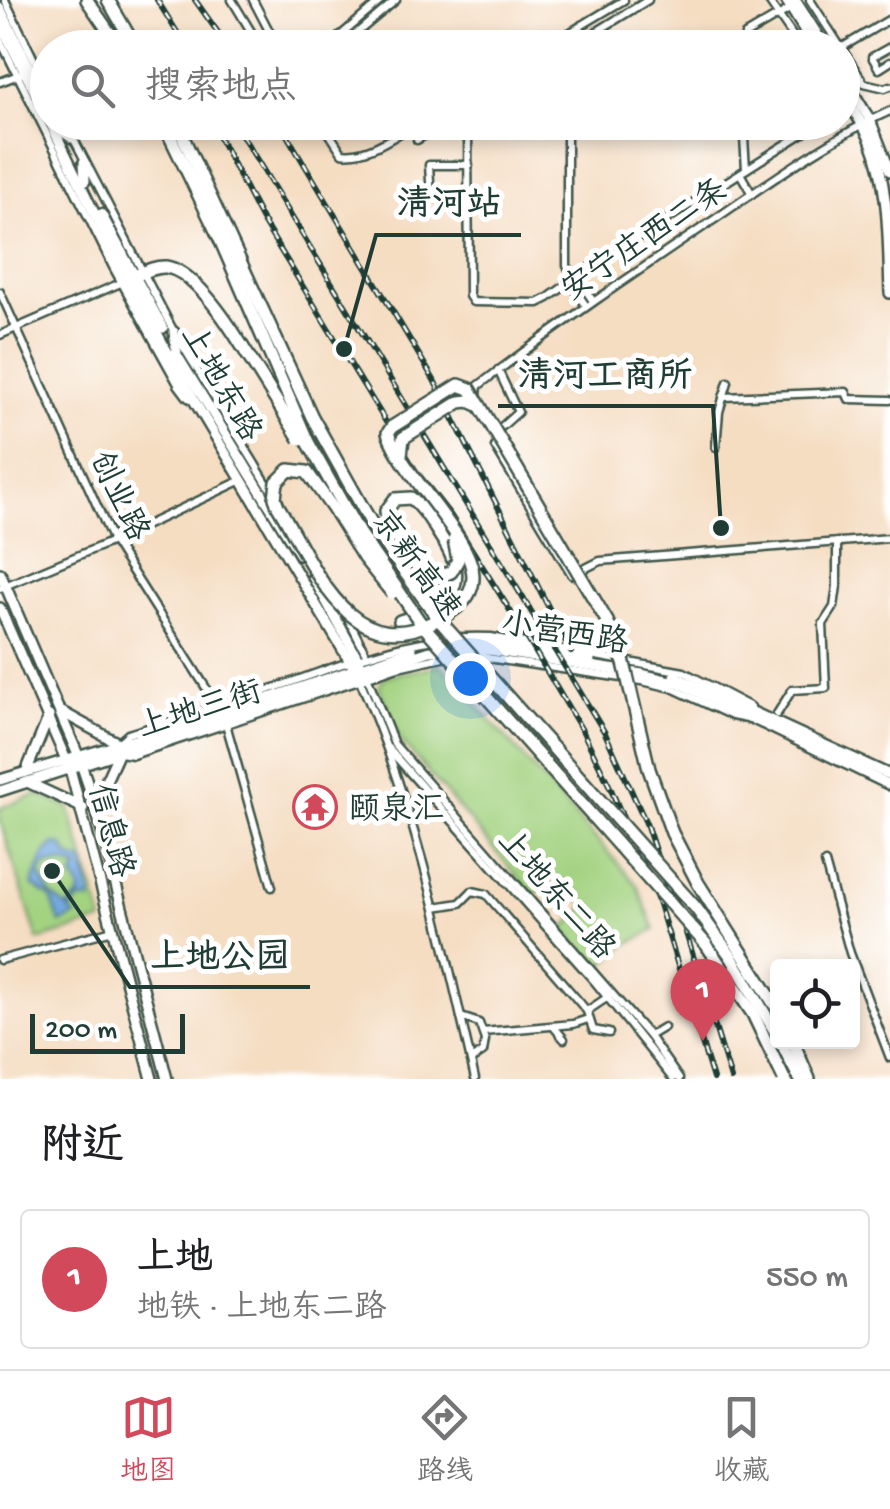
<!DOCTYPE html>
<html lang="zh">
<head>
<meta charset="utf-8">
<style>
	:root { --surface:#fff; --page:#f2f2f2; --text:#202124; --muted:#757577; --line:#e0e0e0; --accent:#d1495b }
	body { margin:0; font-family:"Gochi Hand","LXGW WenKai TC",sans-serif; background:var(--page); color:var(--text) }
	.controls { position:absolute; right:30px; bottom:30px; display:grid; overflow:hidden; border-radius:10px; box-shadow:0 5px 15px #0003 }
	.controls button { width:90px; height:90px; display:grid; place-items:center; padding:0; border:0; border-bottom:2px solid var(--line); background:var(--surface); color:var(--text); font:50px sans-serif }
	.scale { position:absolute; left:30px; bottom:25px; width:155px; box-sizing:border-box; padding-left:10px; border:5px solid #1f3d34; border-top:0; font-size:28px; line-height:35px; white-space:nowrap; color:#1f3d34; -webkit-text-stroke:8px #fff; paint-order:stroke }
	.you { position:absolute; left:470px; top:678px; width:35px; height:35px; margin:-25px; border:8px solid #fff; border-radius:50%; background:#1a73e8; box-shadow:0 0 0 15px #1a73e833 }
	.badge { display:grid; place-items:center; width:65px; height:65px; border-radius:50%; background:var(--accent); color:#fff; font-size:32px; font-weight:700 }
	.pin { position:absolute; translate:-50% -82px; filter:drop-shadow(0 2px 5px #0008) }
	.pin::after { content:''; position:absolute; top:52px; width:35px; height:30px; background:inherit; clip-path:polygon(0 0,100% 0,50% 100%) }
	.list { margin:0; padding:0; list-style:none }
	h2 { display:flex; justify-content:space-between; align-items:center; height:130px; margin:0; padding:0 40px; font-size:42px }
	h2 small { font-size:32px; font-weight:400; color:var(--muted) }
	.list li { display:grid; grid-template-columns:65px 1fr auto; gap:30px; align-items:center; box-sizing:border-box; height:140px; margin:0 20px 20px; padding:0 20px; border:2px solid var(--line); border-radius:10px }
	.list b { display:block; font-size:38px; white-space:nowrap }
	.list p { margin:0; font-size:32px; white-space:nowrap; color:var(--muted) }
	.list em { font-size:32px; font-style:normal; color:var(--muted) }
	.icon { flex:none; width:55px; height:55px; fill:none; stroke:currentColor; stroke-width:2; stroke-linecap:round; stroke-linejoin:round }
	.map { position:relative; flex:none; width:890px; height:1079px; overflow:hidden }
	.search { position:absolute; background:var(--surface); box-shadow:0 5px 15px #0003; left:30px; right:30px; top:30px; height:110px; display:flex; align-items:center; gap:25px; box-sizing:border-box; padding:0 35px; border-radius:55px; color:var(--muted); font-size:38px }
	.sheet { height:290px; background:var(--surface) }
	nav { display:flex; justify-content:space-around; align-items:center; box-sizing:border-box; height:140px; border-top:2px solid var(--line); background:var(--surface); font-size:28px; color:var(--muted) }
	nav a { display:grid; justify-items:center; gap:5px }
	nav .on { color:var(--accent) }
	.map>svg:first-child { display:block }
</style>
</head>
<body>
<div class="map">
<svg width="890" height="1079" viewBox="0 0 890 1079">
	<rect width="100%" height="100%" fill="#fff"/>
	<filter id="ink" filterUnits="userSpaceOnUse"><feTurbulence type="fractalNoise" baseFrequency=".01" numOctaves="2"/><feDisplacementMap in="SourceGraphic" scale="20" xChannelSelector="R" yChannelSelector="G"/><feConvolveMatrix kernelMatrix="1 2 1 2 8 2 1 2 1" color-interpolation-filters="sRGB"/></filter>
	<filter id="wash" filterUnits="userSpaceOnUse"><feTurbulence type="fractalNoise" baseFrequency=".0048" numOctaves="4" result="noise"/><feDisplacementMap in="SourceGraphic" scale="40" xChannelSelector="R" yChannelSelector="G"/><feGaussianBlur stdDeviation="2.25" result="paint"/><feColorMatrix in="noise" values="0 0 0 0 0 0 0 0 0 0 0 0 0 0 0 0 0 1.4 0 .05"/><feComposite in="paint" operator="in"/></filter>
	<g filter="url(#wash)">
		<rect width="100%" height="100%" fill="#f5ddc2"/>
		<g fill="#a3d280" stroke="#61885a" stroke-width="2.5">
			<path d="M 441,665 L 637,885 L 655,930 L 627,944 L 597,969 L 563,929 L 587,905 L 556,877 L 534,896 L 401,741 L 379,687 L 385,676 Z"/>
			<path d="M 37,794 L 69,807 L 103,921 L 38,940 L 0,821 L 0,808 Z"/>
		</g>
		<path fill="#73a8e0" stroke="#49728a" stroke-width="2.5" fill-rule="evenodd" d="M 55,844 L 62,845 L 70,858 L 84,862 L 92,900 L 80,900 L 70,911 L 76,916 L 60,923 L 51,898 L 32,885 L 45,853 ZM 63,863 L 78,868 L 73,877 L 80,888 L 79,897 L 68,908 L 51,895 L 40,876 L 45,865 Z"/>
	</g>
	<g filter="url(#ink)">
		<g fill="none" stroke-linecap="round" stroke-linejoin="round">
			<g stroke="#3f5549" stroke-width="11">
				<g id="minor">
					<path d="M 5,0 L 48,88"/>
					<path d="M 232,0 L 261,48"/>
					<path d="M 253,0 L 278,48"/>
					<path d="M 768,0 L 801,48"/>
					<path d="M 810,0 L 864,83 L 885,88 L 890,86"/>
					<path d="M 0,40 L 113,267 L 179,386 L 188,398 L 193,399"/>
					<path d="M 890,47 L 872,57 L 879,69 L 890,62"/>
					<path d="M 326,48 L 382,0"/>
					<path d="M 339,48 L 396,0"/>
					<path d="M 544,48 L 624,0"/>
					<path d="M 570,48 L 648,0"/>
					<path d="M 743,48 L 745,35 L 793,7"/>
					<path d="M 841,48 L 890,19"/>
					<path d="M 0,82 L 21,74"/>
					<path d="M 65,122 L 174,332 L 274,495"/>
					<path d="M 322,122 L 342,153 C 367,157 397,135 418,122"/>
					<path d="M 468,122 L 469,296 L 473,302 L 538,303 L 548,298 L 590,268 L 821,122"/>
					<path d="M 743,122 L 746,169"/>
					<path d="M 567,132 L 567,266 L 576,278"/>
					<path d="M 417,140 L 447,122"/>
					<path d="M 469,165 L 429,165 L 431,198 L 469,199"/>
					<path d="M 741,175 L 752,194"/>
					<path d="M 577,278 L 593,301"/>
					<path d="M 570,282 L 586,306"/>
					<path d="M 0,292 L 113,541 L 220,710"/>
					<path d="M 0,335 L 123,282"/>
					<path d="M 477,395 L 478,386 C 555,327 635,273 715,219 C 768,183 832,137 890,111"/>
					<path d="M 723,397 L 846,392 L 849,399 L 890,400"/>
					<path d="M 498,430 L 518,412 L 498,370"/>
					<path d="M 499,442 L 495,447 L 572,575 L 600,561 L 890,538"/>
					<path d="M 716,447 L 719,412 L 728,382"/>
					<path d="M 0,588 L 113,541 L 242,480"/>
					<path d="M 345,613 L 367,656"/>
					<path d="M 474,656 L 642,681 L 672,688 L 732,716 L 747,719"/>
					<path d="M 367,676 L 394,744 L 649,1036 L 679,1079"/>
					<path d="M 359,678 C 415,806 444,943 475,1079"/>
					<path d="M 777,714 L 792,690 L 826,688 L 823,624 L 834,607 L 837,586 L 837,542"/>
					<path d="M 226,724 L 272,887"/>
					<path d="M 119,742 L 128,734 C 180,718 232,703 283,685 C 353,661 416,633 491,637 L 684,672 L 751,707"/>
					<path d="M 388,748 L 596,983 L 673,1079"/>
					<path d="M 120,753 L 133,755 L 398,667 L 452,655"/>
					<path d="M 825,863 L 850,953 L 890,1058"/>
					<path d="M 435,907 L 460,903 L 472,891 L 486,894 L 587,1011 L 593,1030 L 609,1033"/>
					<path d="M 0,960 L 113,930"/>
					<path d="M 587,1011 L 608,997"/>
					<path d="M 461,1017 L 479,1023 L 485,1040 L 483,1052 L 471,1060"/>
					<path d="M 554,1027 L 564,1039"/>
					<path d="M 483,1032 L 573,1024 L 588,1019"/>
					<path d="M 649,1036 L 664,1027"/>
				</g>
			</g>
			<g stroke="#3f5549" stroke-width="14">
				<g id="major">
					<path d="M 786,0 L 815,48"/>
					<path d="M 795,0 L 826,48"/>
					<path d="M 0,8 L 48,104"/>
					<path d="M 0,23 L 48,118"/>
					<path d="M 842,74 L 870,120 L 890,171"/>
					<path d="M 842,92 C 852,108 862,123 870,139 C 890,187 888,242 890,293"/>
					<path d="M 50,122 L 119,264 L 195,402 L 355,670"/>
					<path d="M 60,130 L 72,138"/>
					<path d="M 84,162 L 85,181"/>
					<path d="M 101,214 L 163,328"/>
					<path d="M 174,332 L 177,355"/>
					<path d="M 177,355 L 300,555"/>
					<path d="M 0,573 L 78,755 L 95,805 L 167,1079"/>
					<path d="M 313,577 L 363,668"/>
					<path d="M 0,608 L 70,769 L 152,1079"/>
					<path d="M 457,642 L 490,643 L 590,660"/>
					<path d="M 674,676 L 890,775"/>
					<path d="M 60,711 L 118,743"/>
					<path d="M 26,772 L 49,716"/>
					<path d="M 0,780 L 222,714 L 412,650"/>
					<path d="M 27,782 L 83,808"/>
					<path d="M 0,791 L 430,651 L 489,650 L 642,674 L 679,683 L 890,785"/>
					<path d="M 95,805 L 119,752"/>
				</g>
			</g>
			<g stroke="#3f5549" stroke-width="16">
				<g id="highway">
					<path d="M 87,0 L 120,48"/>
					<path d="M 108,0 L 136,48"/>
					<path d="M 128,279 C 141,274 153,266 166,267 C 196,271 232,329 247,354"/>
					<path d="M 400,621 C 450,607 473,585 441,537 C 432,523 424,508 411,498 L 395,499 L 386,511 C 387,534 415,576 439,577"/>
					<path d="M 780,1042 L 800,1079"/>
					<path d="M 793,1042 L 809,1079"/>
				</g>
			</g>
			<use href="#minor" stroke="#fff" stroke-width="6"/>
			<use href="#major" stroke="#fff" stroke-width="9"/>
			<use href="#highway" stroke="#fff" stroke-width="11"/>
			<g stroke="#1f3d34" stroke-width="6">
				<g id="rail">
					<path d="M 157,0 L 187,48"/>
					<path d="M 195,0 L 229,48"/>
					<path d="M 211,122 L 262,220 L 416,471 L 451,516 L 524,633 L 583,732 L 610,787 L 658,901 L 713,1079"/>
					<path d="M 234,122 L 605,733 L 646,823 L 669,893"/>
					<path d="M 279,122 L 434,380 L 571,652"/>
					<path d="M 670,881 L 731,1079"/>
				</g>
			</g>
			<use href="#rail" stroke="#fff" stroke-width="2.5" stroke-dasharray="8" stroke-linecap="butt"/>
			<g stroke="#3f5549" stroke-width="16" stroke-linecap="butt">
				<g id="highway-bridge">
					<path d="M 163,122 L 219,237 L 308,442 L 359,533 L 420,622 L 706,944 L 753,1014 L 784,1079"/>
					<path d="M 176,122 L 312,417 L 378,535 L 440,621 L 696,908 L 730,955 L 778,1036"/>
					<path d="M 247,354 L 300,439"/>
					<path d="M 401,455 L 403,438 L 460,402 L 469,401 L 480,406"/>
					<path d="M 334,510 L 364,558 L 392,593"/>
					<path d="M 336,513 L 307,472 L 289,470 L 277,482 L 275,498 L 278,506 C 314,565 349,665 435,621 C 453,612 473,600 473,577 C 473,538 403,476 388,433 L 392,427 L 459,385 L 470,389 L 607,621 L 624,663 L 649,769 L 672,833 L 698,883 L 778,1010"/>
					<path d="M 439,577 L 451,572 L 458,560 L 454,540"/>
				</g>
			</g>
			<use href="#highway-bridge" stroke="#fff" stroke-width="11"/>
		</g>
	</g>
	<defs>
		<g id="temple-ring" transform="scale(2.25)"><circle r="9.5" fill="#fff" stroke="#d1495b" stroke-width="1.5"/><path d="M0-6L5-2H3V0L6.5 2.5H4V6H1.5V3h-3V6H-4V2.5H-6.5L-3 0V-2H-5Z" fill="#d1495b"/></g>
	</defs>
	<g fill-rule="evenodd">
		<use href="#temple-ring" x="315" y="807"/>
	</g>
	<g text-anchor="middle" stroke-width="10" stroke-linejoin="round" paint-order="stroke">
		<g font-size="32" fill="#1f3d34" stroke="#fff">
			<text transform="translate(643 238) rotate(-34)" y="11">安宁庄西二条</text>
			<text transform="translate(223 382) rotate(60)" y="11">上地东路</text>
			<text transform="translate(121 495) rotate(64)" y="11">创业路</text>
			<text transform="translate(418 564) rotate(54)" y="11">京新高速</text>
			<text transform="translate(565 631) rotate(9)" y="11">小营西路</text>
			<text transform="translate(199 707) rotate(-17)" y="11">上地三街</text>
			<text transform="translate(113 830) rotate(75)" y="11">信息路</text>
			<text transform="translate(558 893) rotate(49)" y="11">上地东二路</text>
		</g>
		<g font-size="32" fill="#1f3d34" stroke="#fff" text-anchor="start">
			<text x="348" y="818">颐泉汇</text>
		</g>
	</g>
	<path fill="none" stroke="#1f3d34" stroke-width="4" d="M344 349L376 235H521M721 528L713 406H498M52 871L130 987H310"/>
	<g fill="#1f3d34" stroke="#fff" stroke-width="4">
		<circle cx="344" cy="349" r="10"/>
		<circle cx="721" cy="528" r="10"/>
		<circle cx="52" cy="871" r="10"/>
	</g>
	<g font-size="35" text-anchor="middle" font-weight="bold" fill="#1f3d34" stroke="#fff" stroke-width="10" stroke-linejoin="round" paint-order="stroke">
		<text x="449" y="214">清河站</text>
		<text x="605" y="386">清河工商所</text>
		<text x="220" y="967">上地公园</text>
	</g>
</svg>
<div class="controls">
<button><svg class="icon" aria-label="locate" viewBox="0 0 24 24"><circle cx="12" cy="12" r="6"/><path d="M12 2v4M12 18v4M2 12h4M18 12h4"/></svg></button>
</div>
<div class="scale">200 m</div>
<div class="you"></div>
<div class="pin badge" style="left:703px;top:1041px">1</div>
<div class="search"><svg class="icon" aria-label="search" viewBox="0 0 24 24"><circle cx="10" cy="10" r="6"/><path d="M15 15l6 6"/></svg>搜索地点</div>
</div>
<section class="sheet">
<h2>附近<small></small></h2>
<ul class="list">
<li><span class="badge">1</span><div><b>上地</b><p>地铁 · 上地东二路</p></div><em>550 m</em></li>
</ul>
</section>
<nav>
<a class="on"><svg class="icon" aria-label="map" viewBox="0 0 24 24"><path d="M3 6l6-2 6 2 6-2v14l-6 2-6-2-6 2zM9 4v14M15 6v14"/></svg>地图</a>
<a><svg class="icon" aria-label="directions" viewBox="0 0 24 24"><path d="M12 3l9 9-9 9-9-9zM9 14v-3h6M13 9l2 2-2 2"/></svg>路线</a>
<a><svg class="icon" aria-label="saved" viewBox="0 0 24 24"><path d="M7 4h10v16l-5-4-5 4z"/></svg>收藏</a>
</nav>
</body>
</html>
